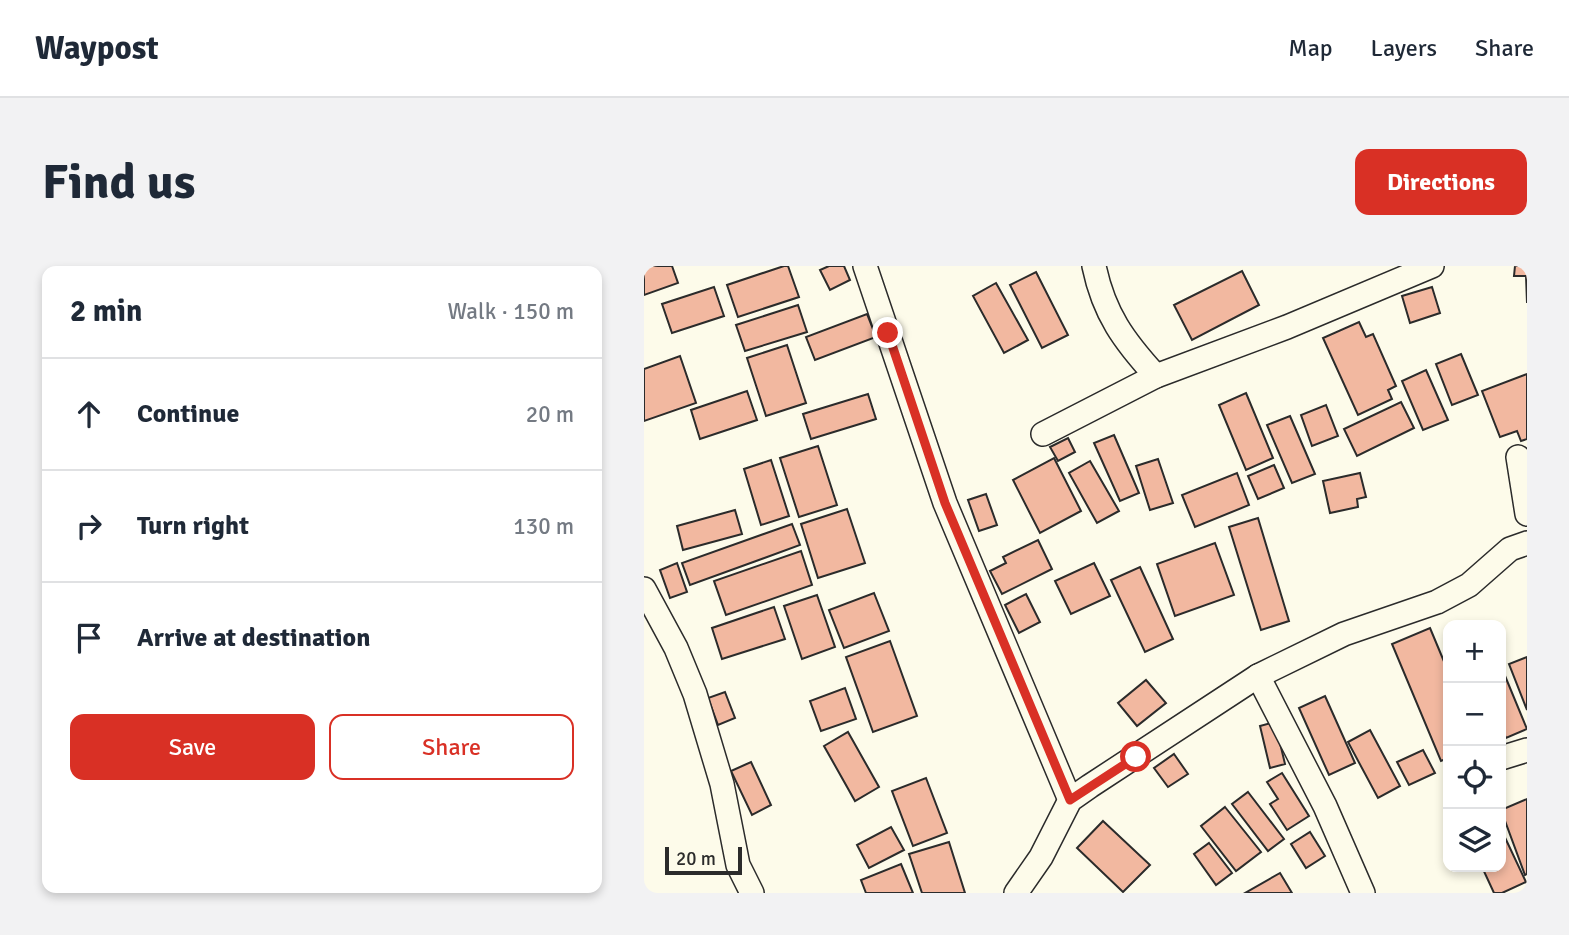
<!DOCTYPE html>
<html lang="en">
<head>
<meta charset="utf-8">
<style>
	:root { --surface:#fff; --page:#f2f2f3; --text:#1f2937; --muted:#747a83; --line:#e0e1e3; --accent:#d93025 }
	body { margin:0; font-family:Signika,sans-serif; background:var(--page); color:var(--text) }
	.controls { position:absolute; right:21px; bottom:21px; display:grid; overflow:hidden; border-radius:14px; box-shadow:0 4px 10px #0003 }
	.controls button { width:63px; height:63px; display:grid; place-items:center; padding:0; border:0; border-bottom:2px solid var(--line); background:var(--surface); color:var(--text); font:35px sans-serif }
	.scale { position:absolute; left:21px; bottom:18px; width:77px; box-sizing:border-box; padding-left:7px; border:4px solid #2b2b2b; border-top:0; font-size:19px; line-height:24px; white-space:nowrap; color:#2b2b2b; -webkit-text-stroke:5px #fdfbea; paint-order:stroke }
	.stop { position:absolute; width:21px; height:21px; margin:-16px; border:5px solid #d93025; border-radius:50%; background:#fff }
	.stop.end { background:#d93025; border-color:#fff; box-shadow:0 2px 7px #0008 }
	.list { margin:0; padding:0; list-style:none }
	h2 { display:flex; justify-content:space-between; align-items:center; height:91px; margin:0; padding:0 28px; font-size:30px }
	h2 small { font-size:23px; font-weight:400; color:var(--muted) }
	.list li { display:grid; grid-template-columns:46px 1fr auto; gap:21px; align-items:center; box-sizing:border-box; height:112px; padding:0 28px; border-top:2px solid var(--line) }
	.list b { display:block; font-size:26px; white-space:nowrap }
	.list em { font-size:23px; font-style:normal; color:var(--muted) }
	.actions { display:flex; gap:14px; padding:21px 28px }
	.actions a { flex:1; padding:16px 0; border:2px solid var(--accent); border-radius:14px; text-align:center; font-size:24px; color:var(--accent) }
	.actions .main { background:var(--accent); color:#fff }
	.icon { flex:none; width:38px; height:38px; fill:none; stroke:currentColor; stroke-width:2; stroke-linecap:round; stroke-linejoin:round }
	.map { position:relative; flex:none; width:883px; height:627px; overflow:hidden; border-radius:14px }
	header { display:flex; align-items:center; gap:42px; box-sizing:border-box; height:98px; padding:0 35px; background:var(--surface); border-bottom:2px solid var(--line) }
	header strong { font-size:33px }
	nav { display:flex; gap:38px; margin-inline-start:auto; font-size:24px }
	.intro { display:flex; align-items:center; justify-content:space-between; box-sizing:border-box; height:168px; padding:0 42px }
	h1 { margin:0; font-size:49px }
	.button { padding:18px 32px; border-radius:14px; background:var(--accent); color:#fff; font-size:24px; font-weight:700 }
	main { display:flex; gap:42px; padding:0 42px }
	aside { flex:1; background:var(--surface); border-radius:14px; box-shadow:0 4px 10px #0003 }
	.map>svg:first-child { display:block }
</style>
</head>
<body>
<header>
<strong>Waypost</strong>
<nav><a>Map</a><a>Layers</a><a>Share</a></nav>
</header>
<div class="intro"><h1>Find us</h1><a class="button">Directions</a></div>
<main>
<aside>
<h2>2 min<small>Walk · 150 m</small></h2>
<ul class="list">
<li><svg class="icon" aria-label="ahead" viewBox="0 0 24 24"><path d="M12 20V5M6 11l6-6 6 6"/></svg><div><b>Continue</b></div><em>20 m</em></li>
<li><svg class="icon" aria-label="right" viewBox="0 0 24 24"><path d="M7 20v-9h11M14 6l5 5-5 5"/></svg><div><b>Turn right</b></div><em>130 m</em></li>
<li><svg class="icon" aria-label="arrive" viewBox="0 0 24 24"><path d="M6 21V4h12l-3 4 3 4H6"/></svg><div><b>Arrive at destination</b></div></li>
</ul>
<div class="actions"><a class="main">Save</a><a>Share</a></div>
</aside>
<div class="map">
<svg width="883" height="627" viewBox="0 0 883 627">
	<rect width="100%" height="100%" fill="#fdfbea"/>
	<g fill="#f2b8a0" stroke="#2b2b2b" stroke-width="2">
		<path d="M 0,0 L 28,0 L 34,17 L 0,29 Z"/>
		<path d="M 140,0 L 144,0 L 155,31 L 94,51 L 83,19 Z"/>
		<path d="M 185,0 L 200,0 L 206,14 L 186,24 L 176,4 Z"/>
		<path d="M 871,0 L 883,0 L 883,37 L 882,10 L 870,10 Z"/>
		<path d="M 598,5 L 615,39 L 548,74 L 530,39 Z"/>
		<path d="M 392,6 L 424,69 L 398,82 L 366,19 Z"/>
		<path d="M 352,17 L 384,74 L 360,87 L 329,30 Z"/>
		<path d="M 70,21 L 80,50 L 28,67 L 18,38 Z"/>
		<path d="M 788,21 L 796,47 L 766,57 L 758,30 Z"/>
		<path d="M 154,39 L 163,66 L 101,85 L 92,59 Z"/>
		<path d="M 223,48 L 232,71 L 171,94 L 162,71 Z"/>
		<path d="M 715,56 L 722,71 L 729,68 L 752,120 L 744,124 L 748,133 L 714,149 L 679,72 Z"/>
		<path d="M 143,79 L 162,137 L 122,150 L 103,92 Z"/>
		<path d="M 817,88 L 834,129 L 808,139 L 792,98 Z"/>
		<path d="M 36,90 L 52,137 L 0,155 L 0,103 Z"/>
		<path d="M 782,104 L 804,154 L 779,164 L 758,115 Z"/>
		<path d="M 883,108 L 883,173 L 877,175 L 873,165 L 856,171 L 838,125 Z"/>
		<path d="M 103,125 L 113,154 L 56,173 L 47,144 Z"/>
		<path d="M 602,127 L 629,192 L 602,204 L 575,139 Z"/>
		<path d="M 224,128 L 232,153 L 167,173 L 159,148 Z"/>
		<path d="M 757,136 L 770,162 L 713,190 L 700,163 Z"/>
		<path d="M 682,139 L 694,170 L 668,180 L 657,149 Z"/>
		<path d="M 646,150 L 671,208 L 648,217 L 623,159 Z"/>
		<path d="M 470,169 L 495,227 L 476,235 L 450,177 Z"/>
		<path d="M 424,172 L 431,186 L 414,195 L 406,181 Z"/>
		<path d="M 174,180 L 193,239 L 155,251 L 136,192 Z"/>
		<path d="M 410,192 L 437,245 L 396,267 L 369,214 Z"/>
		<path d="M 514,193 L 529,237 L 506,244 L 492,200 Z"/>
		<path d="M 127,194 L 145,250 L 117,259 L 100,203 Z"/>
		<path d="M 446,195 L 475,245 L 453,257 L 425,207 Z"/>
		<path d="M 630,199 L 640,222 L 614,233 L 604,210 Z"/>
		<path d="M 593,207 L 605,239 L 551,261 L 538,229 Z"/>
		<path d="M 716,207 L 722,231 L 713,233 L 714,241 L 686,247 L 679,215 Z"/>
		<path d="M 342,228 L 353,259 L 335,265 L 324,234 Z"/>
		<path d="M 203,243 L 221,297 L 174,312 L 157,258 Z"/>
		<path d="M 91,244 L 98,268 L 39,284 L 33,260 Z"/>
		<path d="M 614,252 L 645,355 L 617,364 L 585,261 Z"/>
		<path d="M 148,258 L 156,279 L 46,319 L 38,297 Z"/>
		<path d="M 394,274 L 408,303 L 358,328 L 346,305 L 362,297 L 359,291 Z"/>
		<path d="M 571,277 L 590,329 L 531,350 L 513,298 Z"/>
		<path d="M 157,285 L 168,319 L 82,349 L 70,315 Z"/>
		<path d="M 33,297 L 43,326 L 26,332 L 16,304 Z"/>
		<path d="M 450,297 L 466,330 L 427,348 L 411,315 Z"/>
		<path d="M 496,301 L 529,373 L 501,386 L 467,314 Z"/>
		<path d="M 230,327 L 245,365 L 200,382 L 185,344 Z"/>
		<path d="M 382,328 L 396,356 L 375,367 L 361,339 Z"/>
		<path d="M 173,329 L 191,381 L 158,393 L 140,340 Z"/>
		<path d="M 130,341 L 141,373 L 78,393 L 68,362 Z"/>
		<path d="M 786,362 L 804,405 L 804,492 L 797,495 L 748,378 Z"/>
		<path d="M 246,375 L 273,450 L 229,466 L 202,391 Z"/>
		<path d="M 883,391 L 883,444 L 865,398 Z"/>
		<path d="M 859,405 L 883,463 L 862,472 L 857,459 L 857,406 Z"/>
		<path d="M 502,414 L 522,437 L 493,460 L 474,437 Z"/>
		<path d="M 201,422 L 212,453 L 177,465 L 166,435 Z"/>
		<path d="M 81,426 L 91,452 L 74,459 L 64,432 Z"/>
		<path d="M 681,430 L 711,497 L 685,509 L 655,442 Z"/>
		<path d="M 631,456 L 641,498 L 626,502 L 616,460 Z"/>
		<path d="M 726,464 L 756,520 L 734,532 L 704,476 Z"/>
		<path d="M 204,466 L 235,521 L 211,535 L 180,480 Z"/>
		<path d="M 779,484 L 791,507 L 765,519 L 753,496 Z"/>
		<path d="M 530,488 L 544,508 L 524,521 L 510,502 Z"/>
		<path d="M 107,496 L 127,539 L 108,549 L 87,505 Z"/>
		<path d="M 638,507 L 665,550 L 643,564 L 626,538 L 634,533 L 623,516 Z"/>
		<path d="M 282,512 L 303,567 L 269,580 L 248,525 Z"/>
		<path d="M 604,526 L 640,573 L 624,585 L 588,538 Z"/>
		<path d="M 883,533 L 883,608 L 881,609 L 857,544 Z"/>
		<path d="M 581,541 L 617,586 L 592,605 L 557,560 Z"/>
		<path d="M 459,555 L 506,599 L 479,626 L 433,582 Z"/>
		<path d="M 247,561 L 260,584 L 225,602 L 213,579 Z"/>
		<path d="M 857,563 L 882,616 L 858,627 L 850,627 L 838,601 L 857,601 Z"/>
		<path d="M 666,566 L 681,590 L 662,602 L 647,578 Z"/>
		<path d="M 305,576 L 321,627 L 278,627 L 265,588 Z"/>
		<path d="M 565,577 L 588,607 L 572,619 L 550,588 Z"/>
		<path d="M 257,598 L 269,627 L 222,627 L 217,614 Z"/>
		<path d="M 636,607 L 648,627 L 601,627 Z"/>
	</g>
	<g fill="none" stroke-linecap="round" stroke-linejoin="round">
		<g stroke="#2b2b2b" stroke-width="26">
			<g id="minor">
				<path d="M 221,0 L 301,237 L 426,534"/>
				<path d="M 450,0 C 460,48 480,75 512,110"/>
				<path d="M 399,168 L 512,110 L 643,61 L 788,0"/>
				<path d="M 874,191 L 883,248"/>
				<path d="M 0,323 L 32,382 L 51,428 L 78,518 L 94,599 L 108,627"/>
				<path d="M 614,410 L 681,540 L 719,627"/>
				<path d="M 857,492 L 883,484"/>
				<path d="M 372,627 L 397,591 L 426,534 L 446,520 L 614,410 L 700,368 L 793,336 L 825,319 L 866,283 L 883,277"/>
			</g>
		</g>
		<use href="#minor" stroke="#fdfbea" stroke-width="23"/>
	</g>
	<g fill="none" stroke-linecap="round" stroke-linejoin="round">
		<path stroke="#d93025" stroke-width="9" d="M 244,67 L 301,237 L 426,534 L 492,491"/>
	</g>
</svg>
<div class="controls">
<button>+</button>
<button>−</button>
<button><svg class="icon" aria-label="locate" viewBox="0 0 24 24"><circle cx="12" cy="12" r="6"/><path d="M12 2v4M12 18v4M2 12h4M18 12h4"/></svg></button>
<button><svg class="icon" aria-label="layers" viewBox="0 0 24 24"><path d="M12 4l9 5-9 5-9-5zM3 14l9 5 9-5"/></svg></button>
</div>
<div class="scale">20 m</div>
<div class="stop" style="left:492px;top:491px"></div>
<div class="stop end" style="left:244px;top:67px"></div>
</div>
</main>
</body>
</html>
